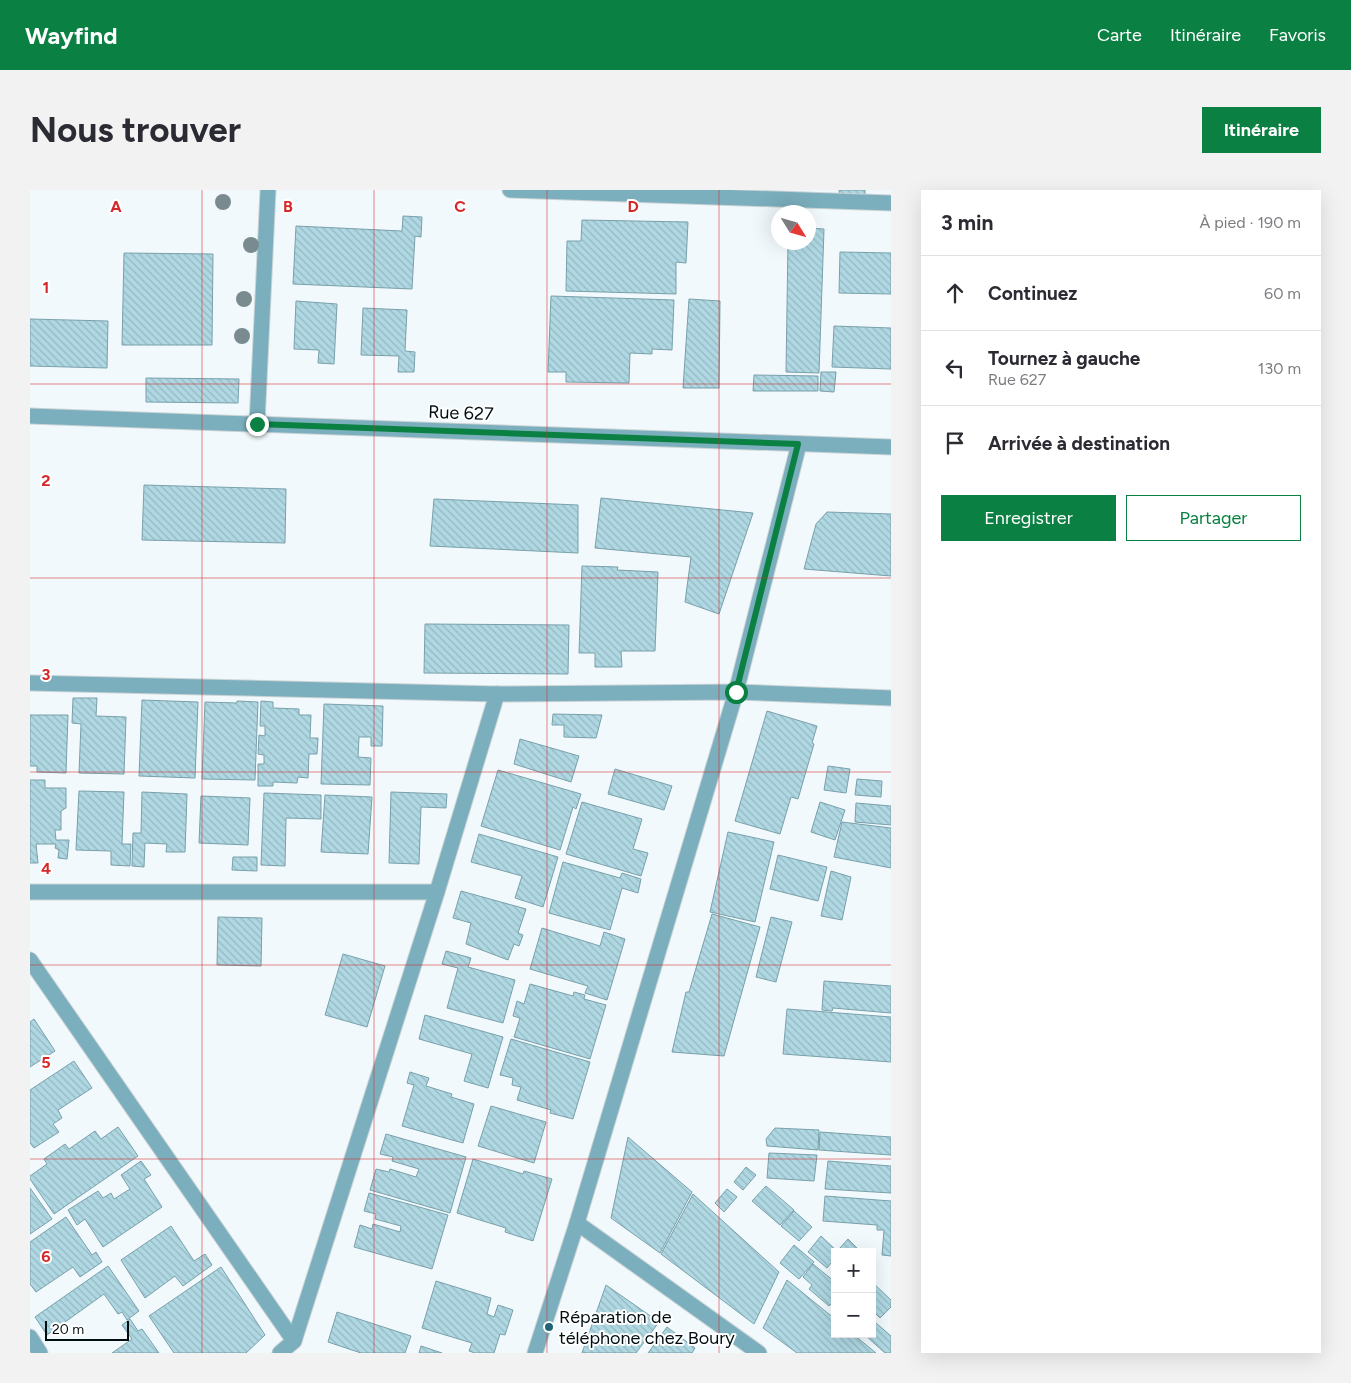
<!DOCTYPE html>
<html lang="fr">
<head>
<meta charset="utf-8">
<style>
	:root { --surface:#fff; --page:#f2f2f3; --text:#2b2b33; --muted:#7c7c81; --line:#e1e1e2; --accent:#0b8043 }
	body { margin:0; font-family:Figtree,sans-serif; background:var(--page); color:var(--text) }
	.controls { position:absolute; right:15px; bottom:15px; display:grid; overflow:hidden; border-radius:0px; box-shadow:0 5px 20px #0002 }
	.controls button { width:45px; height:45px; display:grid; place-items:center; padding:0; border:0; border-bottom:1px solid var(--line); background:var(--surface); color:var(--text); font:25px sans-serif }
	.compass { position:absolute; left:741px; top:15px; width:45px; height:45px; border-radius:50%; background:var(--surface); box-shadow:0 5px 20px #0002; rotate:127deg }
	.scale { position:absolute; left:15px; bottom:12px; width:84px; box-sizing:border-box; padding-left:5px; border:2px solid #010e11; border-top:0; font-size:14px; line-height:18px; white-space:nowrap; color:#010e11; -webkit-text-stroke:4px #fff; paint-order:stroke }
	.stop { position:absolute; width:15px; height:15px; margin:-11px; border:4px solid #0b8043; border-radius:50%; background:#fff }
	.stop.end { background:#0b8043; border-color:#fff; box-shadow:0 1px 5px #0008 }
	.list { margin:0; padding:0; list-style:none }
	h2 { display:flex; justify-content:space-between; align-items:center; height:65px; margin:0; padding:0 20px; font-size:21px }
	h2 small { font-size:16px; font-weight:400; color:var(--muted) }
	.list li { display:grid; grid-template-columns:32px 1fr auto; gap:15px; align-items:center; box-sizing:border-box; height:75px; padding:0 20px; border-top:1px solid var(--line) }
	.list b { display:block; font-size:19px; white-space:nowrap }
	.list p { margin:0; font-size:16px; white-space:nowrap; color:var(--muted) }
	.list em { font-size:16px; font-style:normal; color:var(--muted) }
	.actions { display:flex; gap:10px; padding:15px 20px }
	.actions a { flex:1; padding:11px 0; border:1px solid var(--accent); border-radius:0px; text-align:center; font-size:18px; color:var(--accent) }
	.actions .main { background:var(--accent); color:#fff }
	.icon { flex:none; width:28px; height:28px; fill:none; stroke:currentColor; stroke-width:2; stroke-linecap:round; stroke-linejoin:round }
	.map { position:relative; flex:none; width:861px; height:1163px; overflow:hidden; border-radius:0px }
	header { display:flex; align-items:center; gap:30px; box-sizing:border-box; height:70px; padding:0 25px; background:var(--accent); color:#fff }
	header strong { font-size:24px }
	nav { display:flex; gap:28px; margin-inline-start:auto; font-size:18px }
	.intro { display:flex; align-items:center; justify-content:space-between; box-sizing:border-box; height:120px; padding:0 30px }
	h1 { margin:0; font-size:35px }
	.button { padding:12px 22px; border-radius:0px; background:var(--accent); color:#fff; font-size:18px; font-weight:700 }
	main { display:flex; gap:30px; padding:0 30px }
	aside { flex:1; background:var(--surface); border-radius:0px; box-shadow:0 5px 20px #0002 }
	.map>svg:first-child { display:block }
</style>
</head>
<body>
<header>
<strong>Wayfind</strong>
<nav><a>Carte</a><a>Itinéraire</a><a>Favoris</a></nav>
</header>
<div class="intro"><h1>Nous trouver</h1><a class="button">Itinéraire</a></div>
<main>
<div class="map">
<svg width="861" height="1163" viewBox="0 0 861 1163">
	<defs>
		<pattern id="building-back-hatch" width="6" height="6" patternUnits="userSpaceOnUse" patternTransform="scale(1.25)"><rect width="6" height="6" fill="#afd8e3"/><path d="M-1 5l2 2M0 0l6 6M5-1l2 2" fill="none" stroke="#95b8c2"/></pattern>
	</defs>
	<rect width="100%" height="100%" fill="#f1f9fc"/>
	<g fill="url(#building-back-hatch)" stroke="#79a0ab">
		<path d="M 809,0 L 835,0 L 835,9 L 810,9 Z"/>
		<path d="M 373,26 L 392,27 L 391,47 L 385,46 L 382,99 L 263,94 L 266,36 L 372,41 Z"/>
		<path d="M 552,30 L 658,32 L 656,73 L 646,72 L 646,104 L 536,101 L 537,51 L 551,51 Z"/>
		<path d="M 778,38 L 794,39 L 789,183 L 756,182 L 758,52 L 778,52 Z"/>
		<path d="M 810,62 L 861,63 L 861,104 L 809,103 Z"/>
		<path d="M 94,63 L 183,64 L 182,155 L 92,155 Z"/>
		<path d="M 521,106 L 644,110 L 642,160 L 622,159 L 622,164 L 600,163 L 599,193 L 536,192 L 536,182 L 518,182 Z"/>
		<path d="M 659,109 L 690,111 L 689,198 L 653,198 Z"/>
		<path d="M 266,111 L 307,114 L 304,174 L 288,173 L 289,160 L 264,159 Z"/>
		<path d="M 333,118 L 377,120 L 375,161 L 385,162 L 384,182 L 368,182 L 369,166 L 331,165 Z"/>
		<path d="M 0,129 L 78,131 L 77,178 L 0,176 Z"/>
		<path d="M 804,136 L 861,138 L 861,179 L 802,177 Z"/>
		<path d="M 791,182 L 806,182 L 804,202 L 790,201 Z"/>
		<path d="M 724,185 L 788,186 L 788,201 L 723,201 Z"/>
		<path d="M 116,188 L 209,189 L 208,213 L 116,212 Z"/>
		<path d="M 114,295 L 256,299 L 255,353 L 112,350 Z"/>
		<path d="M 571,308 L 723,323 L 689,424 L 655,412 L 661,367 L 565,358 Z"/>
		<path d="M 404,309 L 548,315 L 548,363 L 400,356 Z"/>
		<path d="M 797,322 L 861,324 L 861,386 L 774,379 L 786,334 Z"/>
		<path d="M 552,376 L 588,377 L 587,380 L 628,382 L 625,461 L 591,461 L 592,477 L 565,477 L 565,463 L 549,463 Z"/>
		<path d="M 395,434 L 539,435 L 538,484 L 394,483 Z"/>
		<path d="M 43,508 L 67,508 L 66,526 L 96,527 L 94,584 L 49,583 L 51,534 L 42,533 Z"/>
		<path d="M 112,510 L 168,512 L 165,588 L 109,586 Z"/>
		<path d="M 207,511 L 228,512 L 225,590 L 172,589 L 175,512 L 207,513 Z"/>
		<path d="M 231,511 L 243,512 L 243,518 L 269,519 L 269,525 L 281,525 L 280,548 L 288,548 L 287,564 L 279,564 L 278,588 L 268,587 L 267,593 L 243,592 L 243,596 L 228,596 L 228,574 L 234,574 L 234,565 L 228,564 L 229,545 L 235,546 L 235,536 L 230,536 Z"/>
		<path d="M 294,514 L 353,516 L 352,556 L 341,556 L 341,547 L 329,547 L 328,567 L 341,568 L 340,595 L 291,594 Z"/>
		<path d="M 737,521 L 787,536 L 782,553 L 784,554 L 768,609 L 761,607 L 750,644 L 705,631 Z"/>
		<path d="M 523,524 L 572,525 L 566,548 L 534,547 L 534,535 L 522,535 Z"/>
		<path d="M 0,525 L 38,525 L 36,583 L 7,582 L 7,576 L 0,576 Z"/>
		<path d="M 490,549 L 549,566 L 541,592 L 484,574 Z"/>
		<path d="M 798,576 L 820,579 L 816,603 L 794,600 Z"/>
		<path d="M 585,579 L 642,596 L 634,620 L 578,604 Z"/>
		<path d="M 468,580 L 551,604 L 546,619 L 543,617 L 530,660 L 451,636 Z"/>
		<path d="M 827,589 L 852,591 L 851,607 L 825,605 Z"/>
		<path d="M 0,590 L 15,590 L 15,598 L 36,598 L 36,618 L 31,621 L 31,640 L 25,640 L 26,650 L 39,650 L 37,669 L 28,668 L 29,660 L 25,658 L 26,654 L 6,654 L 8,673 L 0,673 Z"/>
		<path d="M 49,601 L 94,602 L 92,654 L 101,654 L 100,676 L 81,675 L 81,661 L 46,660 Z"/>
		<path d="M 112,602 L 157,604 L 155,662 L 136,662 L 137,654 L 115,653 L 114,677 L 102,676 L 103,643 L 111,643 Z"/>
		<path d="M 361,602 L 417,604 L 416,618 L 391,617 L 389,674 L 359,673 Z"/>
		<path d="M 234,603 L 291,605 L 291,629 L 256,628 L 255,676 L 231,675 Z"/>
		<path d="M 295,605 L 342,607 L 338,664 L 291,662 Z"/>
		<path d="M 171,606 L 220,608 L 218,655 L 169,653 Z"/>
		<path d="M 552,612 L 612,629 L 603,659 L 618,663 L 611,686 L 536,664 Z"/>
		<path d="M 790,612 L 815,620 L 805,650 L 781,642 Z"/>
		<path d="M 826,613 L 861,616 L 861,635 L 825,632 Z"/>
		<path d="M 812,632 L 861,638 L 861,678 L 804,667 Z"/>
		<path d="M 698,642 L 744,652 L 725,732 L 680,722 Z"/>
		<path d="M 449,644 L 528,667 L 513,717 L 485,708 L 492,686 L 441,672 Z"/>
		<path d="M 748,665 L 797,677 L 788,711 L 740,699 Z"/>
		<path d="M 203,667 L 227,667 L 227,681 L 202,680 Z"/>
		<path d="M 533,672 L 590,688 L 592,683 L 611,689 L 608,703 L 592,698 L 580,740 L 519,723 Z"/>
		<path d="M 801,681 L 821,687 L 812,730 L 791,726 Z"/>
		<path d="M 431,701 L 496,719 L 488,743 L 493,745 L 489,756 L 484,754 L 478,770 L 436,754 L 441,733 L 423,728 Z"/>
		<path d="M 682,724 L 730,737 L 694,866 L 642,862 L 656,802 L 659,802 Z"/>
		<path d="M 188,727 L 232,728 L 231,776 L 187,775 Z"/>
		<path d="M 741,727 L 762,732 L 746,792 L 726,787 Z"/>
		<path d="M 512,738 L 570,756 L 574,742 L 595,749 L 577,810 L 555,803 L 558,796 L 500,779 Z"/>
		<path d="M 416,761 L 441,768 L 438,777 L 485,790 L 473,833 L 417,818 L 428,778 L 412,774 Z"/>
		<path d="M 313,764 L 355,776 L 337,837 L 295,825 Z"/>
		<path d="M 794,791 L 861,796 L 861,823 L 803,818 L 802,821 L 792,820 Z"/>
		<path d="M 500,794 L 543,806 L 544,802 L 555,805 L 554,809 L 576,815 L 560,869 L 484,847 L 490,828 L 483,826 L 487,811 L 494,814 Z"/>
		<path d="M 757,819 L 861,827 L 861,872 L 753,864 Z"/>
		<path d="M 395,825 L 473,847 L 458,898 L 434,891 L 442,864 L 389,849 Z"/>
		<path d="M 4,829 L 25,861 L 0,877 L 0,832 Z"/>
		<path d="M 481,849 L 560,872 L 543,929 L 520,923 L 521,920 L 487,910 L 491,897 L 482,895 L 483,888 L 470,885 Z"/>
		<path d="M 44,871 L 62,898 L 28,920 L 32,928 L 23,934 L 29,942 L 4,958 L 0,953 L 0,900 Z"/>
		<path d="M 380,882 L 399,888 L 396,896 L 422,904 L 421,907 L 444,914 L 433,953 L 372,936 L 384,895 L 377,893 Z"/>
		<path d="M 461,916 L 516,932 L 504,973 L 448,956 Z"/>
		<path d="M 88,937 L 108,966 L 24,1024 L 0,989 L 0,986 L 17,974 L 14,969 L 35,954 L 39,959 L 65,941 L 71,949 Z"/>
		<path d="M 745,938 L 789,940 L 788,960 L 737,956 L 736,949 Z"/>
		<path d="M 790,942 L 861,947 L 861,965 L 789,960 Z"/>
		<path d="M 356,944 L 436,967 L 420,1023 L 340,1000 L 346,979 L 359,982 L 360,979 L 386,987 L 389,979 L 362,971 L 363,967 L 350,964 Z"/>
		<path d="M 598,947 L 662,1002 L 630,1063 L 581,1028 Z"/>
		<path d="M 739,963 L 787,965 L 784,991 L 737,988 Z"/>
		<path d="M 443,969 L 493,984 L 494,981 L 522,989 L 503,1051 L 475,1042 L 476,1038 L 427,1023 Z"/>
		<path d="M 111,971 L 121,985 L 114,989 L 132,1017 L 73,1057 L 55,1029 L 47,1035 L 38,1020 L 68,1001 L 73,1008 L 81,1003 L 84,1009 L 100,999 L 91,985 Z"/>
		<path d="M 798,971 L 861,976 L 861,1003 L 795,999 Z"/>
		<path d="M 716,977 L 726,985 L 713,1000 L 704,992 Z"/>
		<path d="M 736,996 L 764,1020 L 750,1035 L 722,1011 Z"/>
		<path d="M 0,998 L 22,1029 L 0,1044 Z"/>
		<path d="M 697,999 L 707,1007 L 694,1022 L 685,1013 Z"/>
		<path d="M 339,1003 L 418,1025 L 402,1079 L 324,1057 L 330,1035 L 342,1039 L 343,1034 L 370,1042 L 371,1036 L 345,1029 L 346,1024 L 334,1021 Z"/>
		<path d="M 663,1004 L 749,1082 L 724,1134 L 631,1064 Z"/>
		<path d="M 795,1006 L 861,1011 L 861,1066 L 852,1065 L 854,1040 L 847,1040 L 847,1035 L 793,1031 Z"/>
		<path d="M 764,1021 L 782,1037 L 769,1051 L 751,1036 Z"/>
		<path d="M 36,1027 L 62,1065 L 66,1062 L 72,1072 L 50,1087 L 43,1077 L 6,1102 L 0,1094 L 0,1052 Z"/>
		<path d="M 141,1036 L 164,1071 L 175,1064 L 182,1075 L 153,1096 L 145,1086 L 115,1108 L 91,1070 Z"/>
		<path d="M 791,1046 L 808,1062 L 805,1062 L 805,1068 L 797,1078 L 778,1062 Z"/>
		<path d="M 818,1049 L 831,1062 L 814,1062 L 810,1058 Z"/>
		<path d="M 764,1055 L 784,1072 L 769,1089 L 750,1073 Z"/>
		<path d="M 783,1074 L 805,1092 L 805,1110 L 799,1116 L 779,1099 L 782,1095 L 773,1087 Z"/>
		<path d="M 78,1076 L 109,1121 L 97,1130 L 92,1122 L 88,1124 L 74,1104 L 17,1145 L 5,1127 Z"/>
		<path d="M 191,1077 L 235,1145 L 216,1163 L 144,1163 L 119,1126 Z"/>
		<path d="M 757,1090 L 805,1129 L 805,1144 L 823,1144 L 846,1163 L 767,1163 L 733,1138 Z"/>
		<path d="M 406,1091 L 461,1108 L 457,1124 L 464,1127 L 468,1115 L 483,1120 L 475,1145 L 470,1144 L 464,1163 L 445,1163 L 439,1161 L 442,1153 L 392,1138 Z"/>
		<path d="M 842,1092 L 861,1110 L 861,1117 L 850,1128 L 842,1120 Z"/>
		<path d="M 576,1095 L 629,1132 L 606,1163 L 552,1163 Z"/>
		<path d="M 307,1122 L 381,1146 L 375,1163 L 331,1163 L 298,1152 Z"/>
		<path d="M 100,1129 L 108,1141 L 112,1139 L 129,1163 L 82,1163 L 102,1149 L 92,1135 Z"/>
		<path d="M 846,1133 L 861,1146 L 861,1163 L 855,1163 L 836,1146 L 838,1144 L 842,1144 L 842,1138 Z"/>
		<path d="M 637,1137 L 665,1158 L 662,1163 L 618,1163 Z"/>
		<path d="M 391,1156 L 412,1163 L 389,1163 Z"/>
	</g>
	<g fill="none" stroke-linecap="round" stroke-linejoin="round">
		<g stroke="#cbd3d6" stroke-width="17">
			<g id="minor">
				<path d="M 480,0 L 861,13"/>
				<path d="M 0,226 L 861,257"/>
				<path d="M 227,234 L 238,0"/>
				<path d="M 0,493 L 467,504 L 706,502 L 861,508"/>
				<path d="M 0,702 L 407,702"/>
				<path d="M 0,770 L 264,1151"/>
				<path d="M 547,1033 L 729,1163"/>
				<path d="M 0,1147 L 10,1163"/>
				<path d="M 250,1163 L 264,1151 L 407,702 L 467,504"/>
				<path d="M 505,1163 L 547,1033 L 706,502 L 769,254"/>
			</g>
		</g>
		<use href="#minor" stroke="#7bafbd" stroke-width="15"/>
	</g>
	<g fill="#7a8b90">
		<circle cx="193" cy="12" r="8"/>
		<circle cx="221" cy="55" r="8"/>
		<circle cx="214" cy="109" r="8"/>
		<circle cx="212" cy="146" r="8"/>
	</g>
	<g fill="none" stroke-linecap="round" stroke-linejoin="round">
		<path stroke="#0b8043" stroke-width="6" d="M 227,234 L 768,254 L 706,502"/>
	</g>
	<path fill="none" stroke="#d62828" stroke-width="1" stroke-opacity="0.55" d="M 172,0 L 172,1163M 344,0 L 344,1163M 517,0 L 517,1163M 689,0 L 689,1163M 0,194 L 861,194M 0,388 L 861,388M 0,582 L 861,582M 0,775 L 861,775M 0,969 L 861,969"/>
	<circle fill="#1e6575" stroke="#fff" stroke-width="2" cx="519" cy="1137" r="5"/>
	<g text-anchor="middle" stroke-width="4" stroke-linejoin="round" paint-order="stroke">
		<g font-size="18" fill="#010e11" stroke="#fff">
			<text transform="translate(431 223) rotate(2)" y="6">Rue 627</text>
		</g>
		<g font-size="18" fill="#010e11" stroke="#fff" text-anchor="start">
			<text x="529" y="1133">Réparation de<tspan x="529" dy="21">téléphone chez Boury</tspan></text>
		</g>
	</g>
	<g font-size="16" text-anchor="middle" font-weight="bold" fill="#d62828" stroke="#fff" stroke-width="4" stroke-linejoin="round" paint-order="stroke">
		<text x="86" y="22">A</text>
		<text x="258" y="22">B</text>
		<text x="430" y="22">C</text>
		<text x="603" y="22">D</text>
		<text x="16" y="103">1</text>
		<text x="16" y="296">2</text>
		<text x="16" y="490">3</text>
		<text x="16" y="684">4</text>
		<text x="16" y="878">5</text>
		<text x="16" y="1072">6</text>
	</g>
</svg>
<div class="controls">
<button>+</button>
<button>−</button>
</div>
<svg class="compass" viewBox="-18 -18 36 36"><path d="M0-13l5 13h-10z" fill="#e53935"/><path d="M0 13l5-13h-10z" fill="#7c7c81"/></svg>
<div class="scale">20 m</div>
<div class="stop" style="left:706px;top:502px"></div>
<div class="stop end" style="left:227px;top:234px"></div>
</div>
<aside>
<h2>3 min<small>À pied · 190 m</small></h2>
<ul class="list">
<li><svg class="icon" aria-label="ahead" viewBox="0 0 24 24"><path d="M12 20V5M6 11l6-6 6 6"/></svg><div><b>Continuez</b></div><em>60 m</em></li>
<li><svg class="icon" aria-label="left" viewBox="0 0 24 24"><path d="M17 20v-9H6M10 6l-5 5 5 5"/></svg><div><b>Tournez à gauche</b><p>Rue 627</p></div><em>130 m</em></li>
<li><svg class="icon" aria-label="arrive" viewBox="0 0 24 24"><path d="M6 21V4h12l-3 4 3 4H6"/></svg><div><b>Arrivée à destination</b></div></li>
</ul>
<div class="actions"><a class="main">Enregistrer</a><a>Partager</a></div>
</aside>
</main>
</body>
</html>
